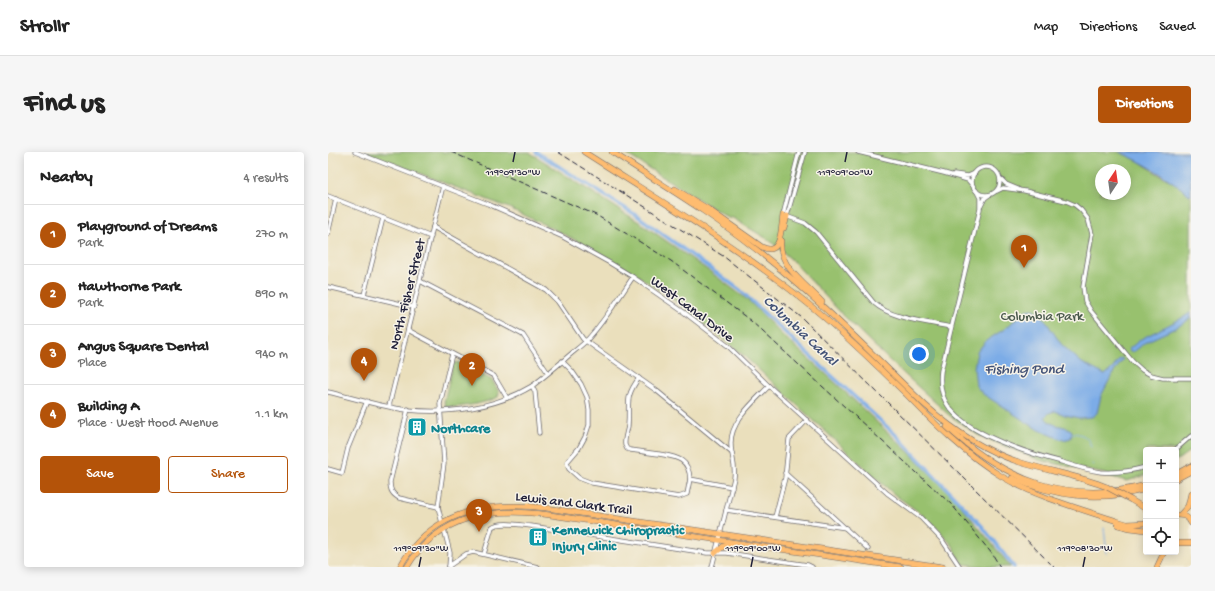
<!DOCTYPE html>
<html lang="en">
<head>
<meta charset="utf-8">
<style>
	:root { --surface:#fff; --page:#f6f6f6; --text:#222; --muted:#767676; --line:#e0e0e0; --accent:#b45309 }
	body { margin:0; font-family:"Gochi Hand",sans-serif; background:var(--page); color:var(--text) }
	.controls { position:absolute; right:12px; bottom:12px; display:grid; overflow:hidden; border-radius:4px; box-shadow:0 2px 10px #0003 }
	.controls button { width:36px; height:36px; display:grid; place-items:center; padding:0; border:0; border-bottom:1px solid var(--line); background:var(--surface); color:var(--text); font:20px sans-serif }
	.compass { position:absolute; left:767px; top:12px; width:36px; height:36px; border-radius:50%; background:var(--surface); box-shadow:0 2px 10px #0003; rotate:13deg }
	.you { position:absolute; left:591px; top:202px; width:14px; height:14px; margin:-10px; border:3px solid #fff; border-radius:50%; background:#1a73e8; box-shadow:0 0 0 6px #1a73e833 }
	.badge { display:grid; place-items:center; width:26px; height:26px; border-radius:50%; background:var(--accent); color:#fff; font-size:13px; font-weight:700 }
	.pin { position:absolute; translate:-50% -33px; filter:drop-shadow(0 1px 2px #0008) }
	.pin::after { content:''; position:absolute; top:21px; width:14px; height:12px; background:inherit; clip-path:polygon(0 0,100% 0,50% 100%) }
	.list { margin:0; padding:0; list-style:none }
	h2 { display:flex; justify-content:space-between; align-items:center; height:52px; margin:0; padding:0 16px; font-size:17px }
	h2 small { font-size:13px; font-weight:400; color:var(--muted) }
	.list li { display:grid; grid-template-columns:26px 1fr auto; gap:12px; align-items:center; box-sizing:border-box; height:60px; padding:0 16px; border-top:1px solid var(--line) }
	.list b { display:block; font-size:15px; white-space:nowrap }
	.list p { margin:0; font-size:13px; white-space:nowrap; color:var(--muted) }
	.list em { font-size:13px; font-style:normal; color:var(--muted) }
	.actions { display:flex; gap:8px; padding:12px 16px }
	.actions a { flex:1; padding:9px 0; border:1px solid var(--accent); border-radius:4px; text-align:center; font-size:14px; color:var(--accent) }
	.actions .main { background:var(--accent); color:#fff }
	.icon { flex:none; width:22px; height:22px; fill:none; stroke:currentColor; stroke-width:2; stroke-linecap:round; stroke-linejoin:round }
	.map { position:relative; flex:none; width:863px; height:415px; overflow:hidden; border-radius:4px }
	header { display:flex; align-items:center; gap:24px; box-sizing:border-box; height:56px; padding:0 20px; background:var(--surface); border-bottom:1px solid var(--line) }
	header strong { font-size:19px }
	nav { display:flex; gap:22px; margin-inline-start:auto; font-size:14px }
	.intro { display:flex; align-items:center; justify-content:space-between; box-sizing:border-box; height:96px; padding:0 24px }
	h1 { margin:0; font-size:28px }
	.button { padding:10px 18px; border-radius:4px; background:var(--accent); color:#fff; font-size:14px; font-weight:700 }
	main { display:flex; gap:24px; padding:0 24px }
	aside { flex:1; background:var(--surface); border-radius:4px; box-shadow:0 2px 10px #0003 }
	.map>svg:first-child { display:block }
</style>
</head>
<body>
<header>
<strong>Strollr</strong>
<nav><a>Map</a><a>Directions</a><a>Saved</a></nav>
</header>
<div class="intro"><h1>Find us</h1><a class="button">Directions</a></div>
<main>
<aside>
<h2>Nearby<small>4 results</small></h2>
<ul class="list">
<li><span class="badge">1</span><div><b>Playground of Dreams</b><p>Park</p></div><em>270 m</em></li>
<li><span class="badge">2</span><div><b>Hawthorne Park</b><p>Park</p></div><em>890 m</em></li>
<li><span class="badge">3</span><div><b>Angus Square Dental</b><p>Place</p></div><em>940 m</em></li>
<li><span class="badge">4</span><div><b>Building A</b><p>Place · West Hood Avenue</p></div><em>1.1 km</em></li>
</ul>
<div class="actions"><a class="main">Save</a><a>Share</a></div>
</aside>
<div class="map">
<svg width="863" height="415" viewBox="0 0 863 415">
	<rect width="100%" height="100%" fill="#f7f3e8"/>
	<filter id="ink" filterUnits="userSpaceOnUse"><feTurbulence type="fractalNoise" baseFrequency=".025" numOctaves="2"/><feDisplacementMap in="SourceGraphic" scale="8" xChannelSelector="R" yChannelSelector="G"/><feConvolveMatrix kernelMatrix="1 2 1 2 8 2 1 2 1" color-interpolation-filters="sRGB"/></filter>
	<filter id="wash" filterUnits="userSpaceOnUse"><feTurbulence type="fractalNoise" baseFrequency=".012" numOctaves="4" result="noise"/><feDisplacementMap in="SourceGraphic" scale="16" xChannelSelector="R" yChannelSelector="G"/><feGaussianBlur stdDeviation="0.9" result="paint"/><feColorMatrix in="noise" values="0 0 0 0 0 0 0 0 0 0 0 0 0 0 0 0 0 1.4 0 .05"/><feComposite in="paint" operator="in"/></filter>
	<g filter="url(#wash)">
		<rect width="100%" height="100%" fill="#eadfbc"/>
		<g fill="#98c16e" stroke="#5d7254" fill-rule="evenodd">
			<path d="M 37,0 L 201,0 L 314,72 L 381,119 L 421,149 L 454,183 L 499,223 L 588,307 L 627,347 L 683,415 L 660,415 L 634,412 L 625,394 L 609,376 L 591,360 L 567,343 L 539,318 L 414,202 L 346,148 L 312,125 L 266,98 L 228,78 L 181,56 Z"/>
			<path d="M 295,0 L 791,0 L 806,6 L 833,24 L 846,30 L 863,44 L 863,298 L 848,309 L 848,298 L 818,298 L 818,323 L 799,329 L 782,325 L 778,322 L 711,308 L 650,283 L 622,264 L 562,209 L 514,162 L 464,108 L 441,88 L 403,65 L 402,67 ZM 773,18 L 797,18 L 797,42 L 773,42 Z"/>
			<path d="M 129,210 L 164,228 L 171,240 L 170,245 C 159,251 131,256 118,255 L 116,250 L 125,212 Z"/>
		</g>
		<g fill="#7cace7" stroke="#4f6791">
			<path d="M 791,0 L 863,0 L 863,44 C 841,26 817,11 791,0 Z"/>
			<path d="M 705,157 L 715,165 L 733,192 L 754,211 L 777,223 L 785,216 L 792,206 L 795,207 L 784,223 L 773,244 L 769,261 L 764,265 L 751,266 L 737,263 L 727,259 L 721,261 L 717,265 C 723,276 737,272 744,279 L 743,286 L 735,288 L 709,277 L 655,242 L 648,234 L 646,216 L 649,200 L 658,189 L 678,176 L 698,158 Z"/>
			<path d="M 863,160 L 863,166 C 849,177 833,182 818,190 C 813,193 809,199 803,200 L 801,199 L 801,197 L 813,187 L 856,165 Z"/>
		</g>
		<g fill="none" stroke-linecap="round" stroke-linejoin="round">
			<g stroke="#7cace7" stroke-width="1">
				<path d="M 744,281 C 754,282 761,284 763,295"/>
				<path d="M 764,312 L 765,313"/>
				<path d="M 776,376 L 779,402"/>
			</g>
			<path stroke="#7cace7" stroke-width="3.5" d="M 208,0 L 311,65 L 412,138 L 449,173 L 569,284 L 654,374 L 686,415"/>
		</g>
	</g>
	<g filter="url(#ink)">
		<g fill="none" stroke-linecap="round" stroke-linejoin="round">
			<g stroke="#686468" stroke-width="5">
				<g id="minor">
					<path d="M 27,0 L 160,52 L 235,85 L 282,111 L 305,125 L 357,161 L 400,194 L 441,234 L 559,341 L 593,366 L 614,388 L 632,415"/>
					<path d="M 471,0 L 455,63 L 477,71 L 488,80 L 546,151 C 563,167 600,170 623,175"/>
					<path d="M 530,0 L 616,21 L 640,28 L 646,35"/>
					<circle cx="658" cy="29" r="14"/>
					<path d="M 626,22 L 640,24 L 647,21"/>
					<path d="M 673,27 L 678,32 L 690,37"/>
					<path d="M 648,38 L 652,46 L 652,57 L 613,219 C 611,235 614,249 626,261 C 648,285 703,302 734,310 C 746,314 759,318 773,320 C 788,321 803,319 818,315"/>
					<path d="M 669,39 L 675,36 L 697,39 L 738,49 L 747,53 L 753,58 L 760,67 L 764,82 L 755,135 L 757,149 L 763,159 L 805,210 L 814,218 L 823,223 L 835,226 L 863,226"/>
					<path d="M 0,44 L 103,85"/>
					<path d="M 653,54 L 657,46 L 661,43"/>
					<path d="M 459,64 L 477,0"/>
					<path d="M 105,75 L 218,138 L 230,150 L 255,187 L 329,239 L 404,301"/>
					<path d="M 0,82 L 8,47"/>
					<path d="M 92,129 L 195,183 L 220,221"/>
					<path d="M 0,135 L 86,155"/>
					<path d="M 36,143 L 55,66"/>
					<path d="M 80,178 L 166,224 L 179,246"/>
					<path d="M 234,209 L 244,219 L 253,232 L 259,245 L 261,258 L 261,273 L 257,285 L 251,296 L 239,310 L 241,317 L 251,326 L 264,331 L 351,345 L 359,342 L 362,327 L 404,335"/>
					<path d="M 311,226 C 296,246 302,251 300,274 C 299,280 296,287 297,293 L 299,297 L 302,298 C 312,299 321,301 331,302 C 348,305 361,306 362,327"/>
					<path d="M 204,234 L 207,240 L 211,281"/>
					<path d="M 0,240 C 26,246 53,255 80,258 C 122,262 168,256 204,234 C 215,226 225,217 235,209 C 242,202 251,196 258,189 C 276,170 290,147 305,125"/>
					<path d="M 61,254 L 115,34"/>
					<path d="M 80,257 L 62,330 C 62,338 64,342 71,346 L 110,355"/>
					<path d="M 847,298 L 863,284"/>
					<path d="M 0,317 L 14,321 L 20,296 L 39,249"/>
					<path d="M 457,321 L 540,397"/>
					<path d="M 398,358 L 518,376"/>
					<path d="M 447,365 L 457,326 L 461,287 L 479,268"/>
					<path d="M 114,371 L 110,355 L 116,312 L 112,252 L 124,202"/>
					<path d="M 116,377 L 122,401 L 121,415"/>
					<path d="M 156,402 L 164,375 C 171,369 193,373 203,374 L 379,401 L 399,401 L 480,413 L 484,415"/>
					<path d="M 121,414 L 138,402 L 145,400 L 210,415"/>
					<path d="M 384,415 L 406,326 C 408,312 403,304 403,292 C 402,269 427,249 441,234"/>
				</g>
			</g>
			<g stroke="#686468" stroke-width="6">
				<g id="highway">
					<path d="M 256,0 C 331,48 409,94 479,151 C 514,179 546,211 578,242 C 607,272 637,302 673,324 C 708,345 750,356 789,369 L 799,372 L 818,371"/>
					<path d="M 284,0 C 331,31 381,60 425,95 C 487,143 541,199 597,253 C 625,278 656,299 691,310 C 720,319 751,324 779,335"/>
					<path d="M 347,37 L 380,57 L 434,95 C 454,105 453,76 455,63"/>
					<path d="M 456,76 L 459,64"/>
					<path d="M 453,89 C 450,115 479,133 494,150"/>
					<path d="M 619,275 C 677,329 740,353 818,333"/>
					<path d="M 848,322 L 863,314"/>
					<path d="M 684,326 C 726,345 773,350 818,337"/>
					<path d="M 848,327 L 863,319"/>
					<path d="M 803,348 L 818,357"/>
					<path d="M 848,363 C 855,363 860,364 863,371"/>
					<path d="M 852,363 L 860,354 L 863,341"/>
					<path d="M 790,373 L 802,376 L 818,378"/>
					<path d="M 848,391 L 863,391"/>
					<path d="M 387,401 L 396,394 L 406,392"/>
					<path d="M 72,415 C 102,359 160,349 218,356 L 615,415"/>
					<path d="M 79,415 C 111,362 165,355 222,363 L 573,415"/>
					<path d="M 829,415 L 836,400"/>
				</g>
			</g>
			<use href="#minor" stroke="#fff" stroke-width="3.5"/>
			<use href="#highway" stroke="#febc70" stroke-width="5"/>
			<g stroke="#22223b" stroke-width="1" stroke-dasharray="6 3" stroke-linecap="butt">
				<path d="M 123,0 L 268,63 L 343,109 L 423,169 L 624,353 L 665,403 L 672,415"/>
				<path d="M 230,0 L 395,104 L 473,165 L 726,415"/>
			</g>
			<g stroke="#686468" stroke-width="6" stroke-linecap="butt">
				<path id="highway-bridge" d="M 779,335 L 803,348"/>
			</g>
			<use href="#highway-bridge" stroke="#febc70" stroke-width="5"/>
		</g>
	</g>
	<path fill="none" stroke="#22223b" stroke-width="1.5" d="M 185,10 L 187,0M 517,10 L 519,0M 91,415 L 93,405M 423,415 L 425,405M 755,415 L 757,405"/>
	<defs>
		<g id="building-square" transform="scale(1)"><rect x="-9" y="-9" width="18" height="18" rx="4" fill="#0f9aa8" stroke="#f7f3e8"/><path d="M-4-6H4V6H1V3H-1V6H-4ZM-2.5-4.3h1.7v1.8h-1.7ZM.8-4.3h1.7v1.8H.8ZM-2.5-1h1.7V.8h-1.7ZM.8-1h1.7V.8H.8Z" fill="#fff"/></g>
	</defs>
	<g fill-rule="evenodd">
		<use href="#building-square" x="89" y="275"/>
		<use href="#building-square" x="210" y="385"/>
	</g>
	<g text-anchor="middle" stroke-width="3" stroke-linejoin="round" paint-order="stroke">
		<g font-size="14" fill="#22223b" stroke="#f7f3e8">
			<text transform="translate(78 142) rotate(-76)" y="5">North Fisher Street</text>
			<text transform="translate(365 156) rotate(37)" y="5">West Canal Drive</text>
			<text transform="translate(246 350) rotate(7)" y="5">Lewis and Clark Trail</text>
		</g>
		<g font-size="14" fill="#4b5a4d" stroke="#f7f3e8">
			<text x="714" y="168">Columbia Park</text>
		</g>
		<g font-size="14" font-weight="bold" fill="#0d838f" stroke="#f7f3e8" text-anchor="start">
			<text x="103" y="280">Northcare</text>
			<text x="224" y="382">Kennewick Chiropractic<tspan x="224" dy="16">Injury Clinic</tspan></text>
		</g>
		<g font-size="15" font-style="italic" fill="#425277" stroke="#f7f3e8">
			<text transform="translate(473 178) rotate(43)" y="5">Columbia Canal</text>
			<text x="696" y="221">Fishing Pond</text>
		</g>
	</g>
	<g font-size="10" text-anchor="middle" fill="#22223b" stroke="#f7f3e8" stroke-width="3" stroke-linejoin="round" paint-order="stroke">
		<text x="185" y="23">119°09'30"W</text>
		<text x="517" y="23">119°09'00"W</text>
		<text x="93" y="399">119°09'30"W</text>
		<text x="425" y="399">119°09'00"W</text>
		<text x="757" y="399">119°08'30"W</text>
	</g>
</svg>
<div class="controls">
<button>+</button>
<button>−</button>
<button><svg class="icon" aria-label="locate" viewBox="0 0 24 24"><circle cx="12" cy="12" r="6"/><path d="M12 2v4M12 18v4M2 12h4M18 12h4"/></svg></button>
</div>
<svg class="compass" viewBox="-18 -18 36 36"><path d="M0-13l5 13h-10z" fill="#e53935"/><path d="M0 13l5-13h-10z" fill="#767676"/></svg>
<div class="you"></div>
<div class="pin badge" style="left:696px;top:116px">1</div>
<div class="pin badge" style="left:144px;top:234px">2</div>
<div class="pin badge" style="left:151px;top:380px">3</div>
<div class="pin badge" style="left:36px;top:229px">4</div>
</div>
</main>
</body>
</html>
